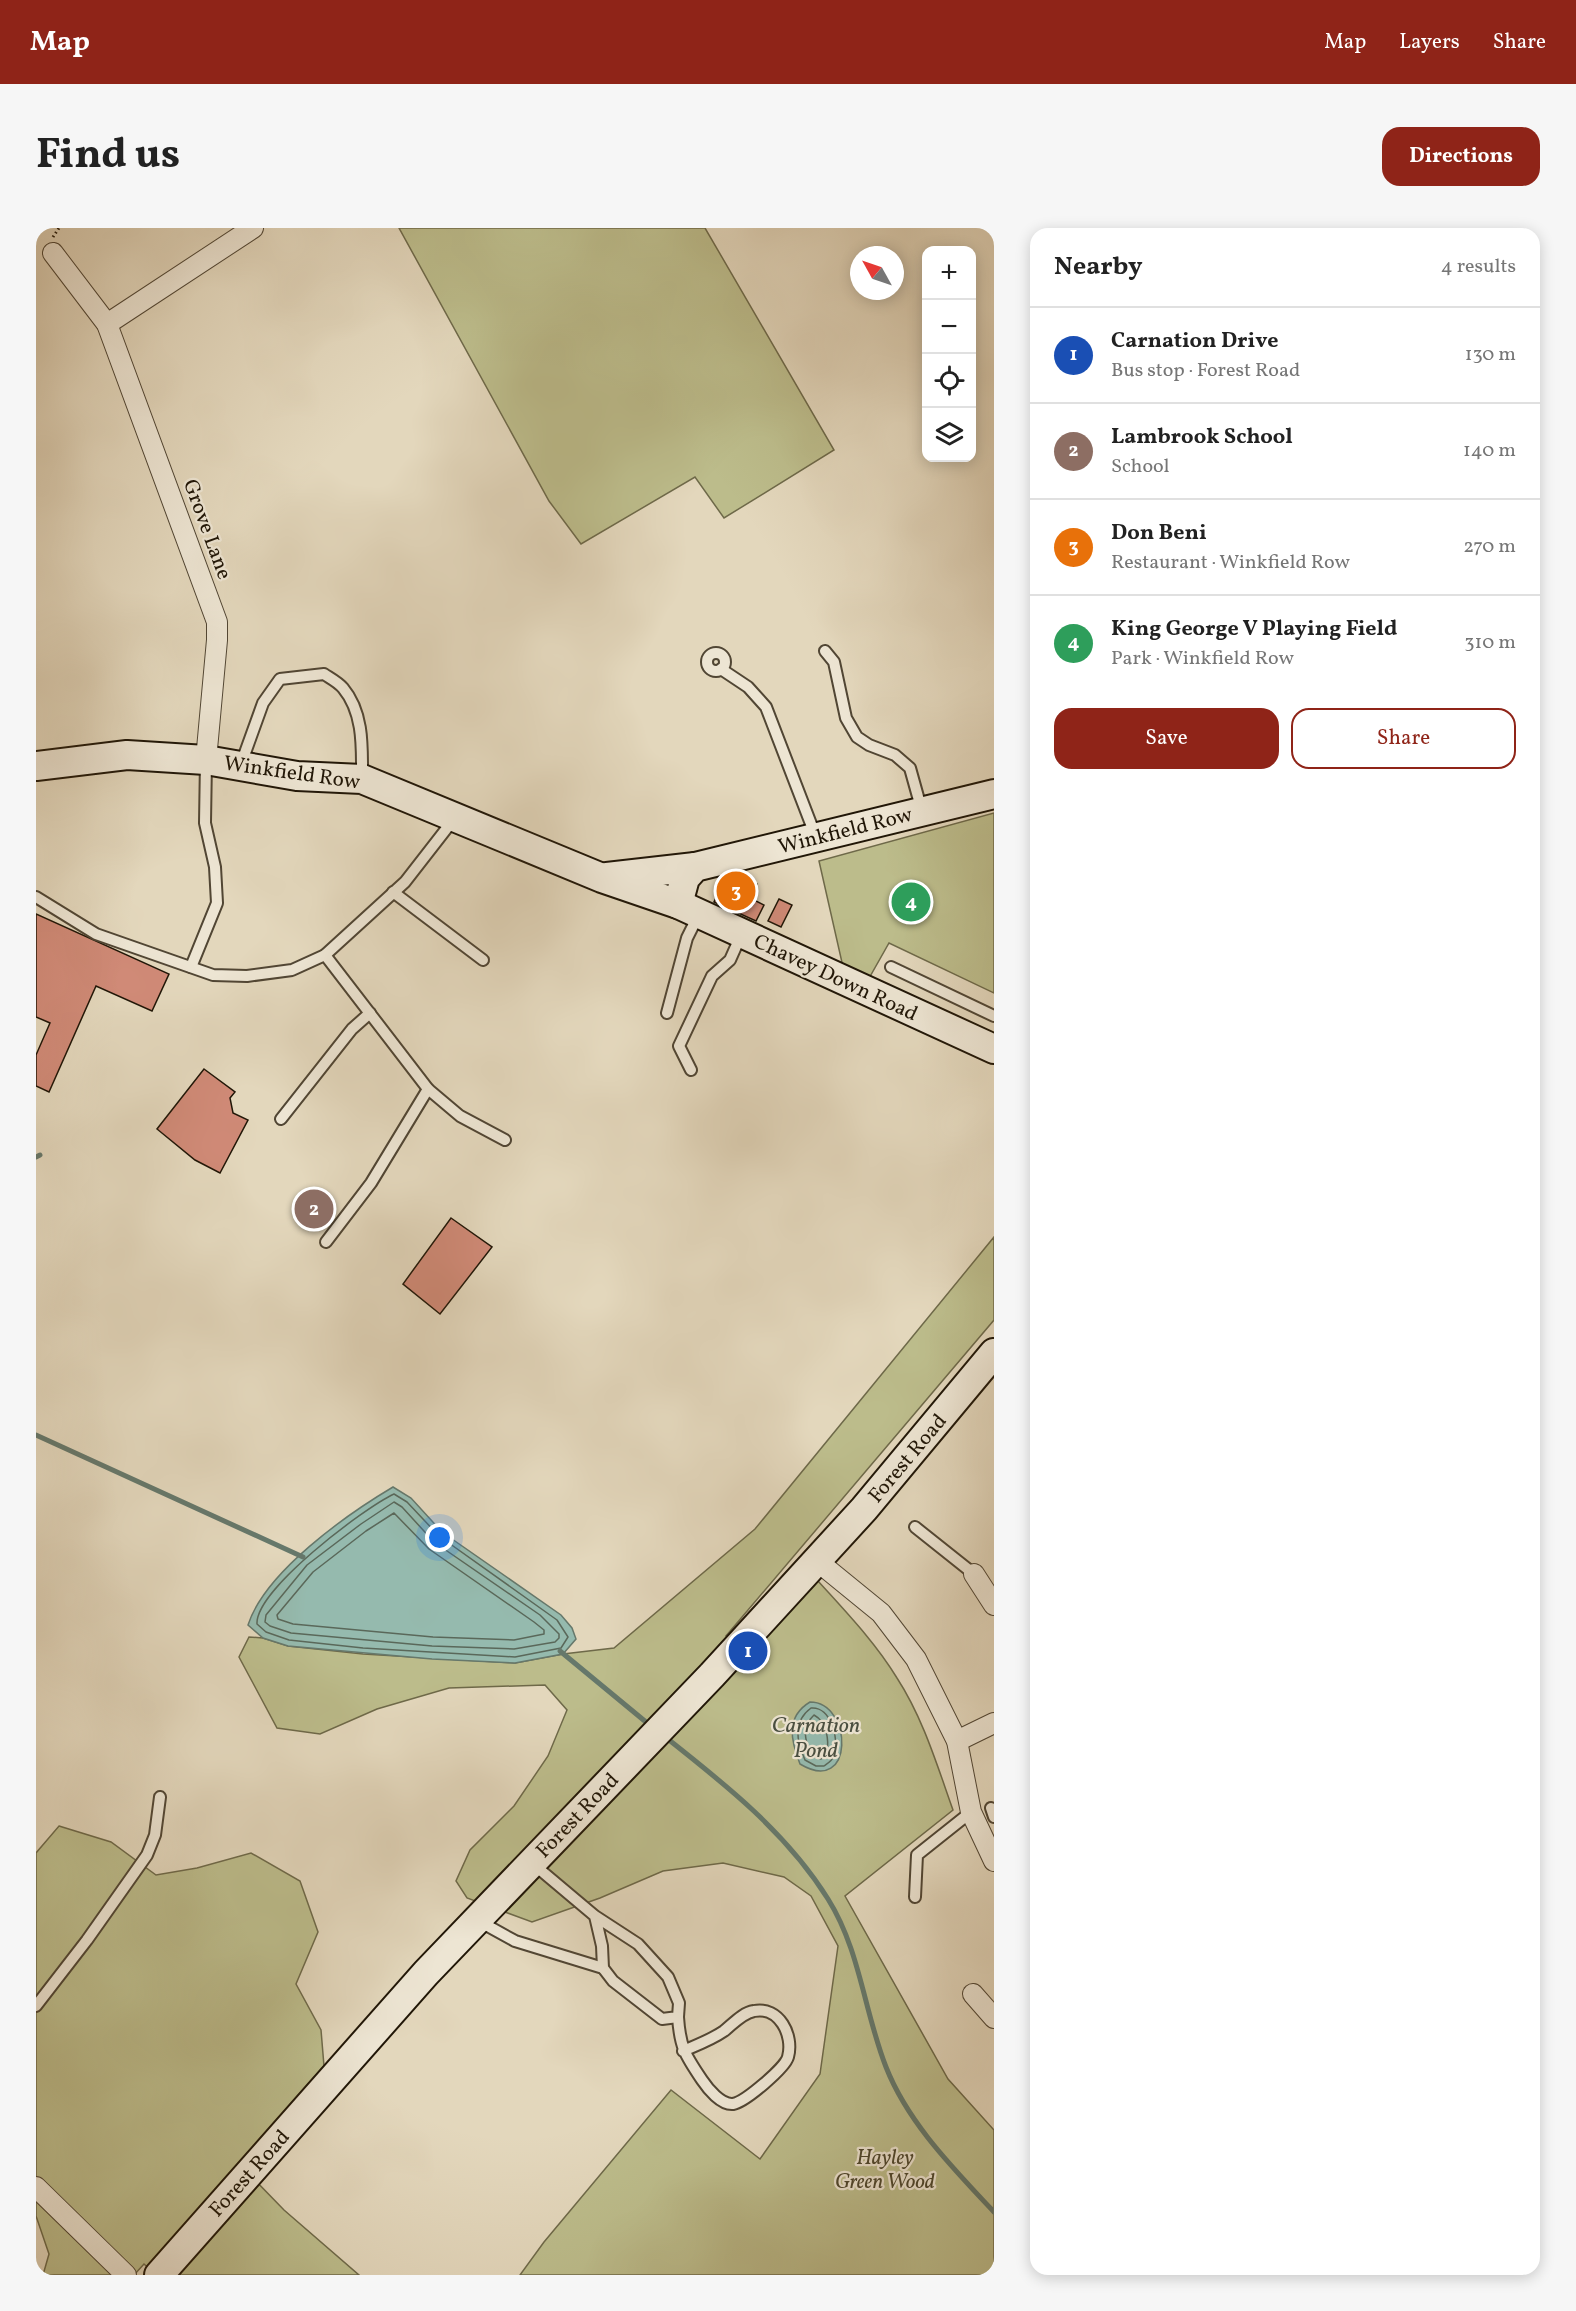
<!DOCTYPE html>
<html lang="en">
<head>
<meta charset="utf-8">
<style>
	:root { --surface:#fff; --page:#f6f6f6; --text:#222; --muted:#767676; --line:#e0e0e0; --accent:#8f2418 }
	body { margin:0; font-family:Vollkorn,serif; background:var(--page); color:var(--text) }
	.controls { position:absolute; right:18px; top:18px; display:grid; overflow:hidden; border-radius:12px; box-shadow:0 3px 15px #0003 }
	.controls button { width:54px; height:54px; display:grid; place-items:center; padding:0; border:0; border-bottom:2px solid var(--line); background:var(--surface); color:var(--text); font:30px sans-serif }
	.compass { position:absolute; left:814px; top:18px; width:54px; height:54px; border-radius:50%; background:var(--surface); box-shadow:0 3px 15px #0003; rotate:310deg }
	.you { position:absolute; left:404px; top:1310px; width:21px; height:21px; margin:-15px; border:4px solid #fff; border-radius:50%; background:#1a73e8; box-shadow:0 0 0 9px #1a73e833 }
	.badge { display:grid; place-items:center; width:39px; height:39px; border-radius:50%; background:var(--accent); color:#fff; font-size:20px; font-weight:700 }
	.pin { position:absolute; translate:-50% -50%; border:3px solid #fff; box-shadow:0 2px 6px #0006 }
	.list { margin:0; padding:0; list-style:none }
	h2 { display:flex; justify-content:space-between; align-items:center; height:78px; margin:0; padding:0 24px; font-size:26px }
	h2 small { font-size:20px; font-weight:400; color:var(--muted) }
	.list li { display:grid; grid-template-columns:39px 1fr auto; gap:18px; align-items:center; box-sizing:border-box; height:96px; padding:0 24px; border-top:2px solid var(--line) }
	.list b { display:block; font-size:22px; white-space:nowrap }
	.list p { margin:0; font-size:20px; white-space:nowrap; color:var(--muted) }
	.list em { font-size:20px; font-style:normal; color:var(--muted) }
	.actions { display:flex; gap:12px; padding:18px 24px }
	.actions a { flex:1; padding:14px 0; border:2px solid var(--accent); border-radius:18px; text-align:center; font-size:21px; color:var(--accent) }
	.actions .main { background:var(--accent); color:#fff }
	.icon { flex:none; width:33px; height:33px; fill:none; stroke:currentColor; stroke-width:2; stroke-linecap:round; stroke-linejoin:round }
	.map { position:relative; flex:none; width:958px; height:2047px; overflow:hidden; border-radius:18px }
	header { display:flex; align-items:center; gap:36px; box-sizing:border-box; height:84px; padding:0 30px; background:var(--accent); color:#fff }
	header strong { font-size:28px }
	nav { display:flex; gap:33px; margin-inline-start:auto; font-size:21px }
	.intro { display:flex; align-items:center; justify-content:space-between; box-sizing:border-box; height:144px; padding:0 36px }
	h1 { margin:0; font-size:42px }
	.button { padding:15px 27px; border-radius:18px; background:var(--accent); color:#fff; font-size:21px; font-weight:700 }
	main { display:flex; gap:36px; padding:0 36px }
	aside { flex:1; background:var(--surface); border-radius:18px; box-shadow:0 3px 15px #0003 }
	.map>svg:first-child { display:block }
</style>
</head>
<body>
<header>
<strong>Map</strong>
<nav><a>Map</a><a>Layers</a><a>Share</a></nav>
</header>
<div class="intro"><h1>Find us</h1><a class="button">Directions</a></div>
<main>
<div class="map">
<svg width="958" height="2047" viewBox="0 0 958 2047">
	<rect width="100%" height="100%" fill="#e3d7bc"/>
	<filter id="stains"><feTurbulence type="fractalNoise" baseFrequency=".00333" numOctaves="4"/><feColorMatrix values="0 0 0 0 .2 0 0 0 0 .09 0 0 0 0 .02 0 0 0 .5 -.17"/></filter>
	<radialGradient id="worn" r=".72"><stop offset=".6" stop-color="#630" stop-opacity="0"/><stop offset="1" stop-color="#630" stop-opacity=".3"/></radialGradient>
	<g fill="#bcbc8b" stroke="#6e6949" stroke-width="1.5">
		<path d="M 363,0 L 669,0 L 798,222 L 688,290 L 659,249 L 545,316 L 513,273 Z"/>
		<path d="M 958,585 L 958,765 L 853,715 L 832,752 L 807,739 L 783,633 Z"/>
		<path d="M 958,1009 L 958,1092 L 690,1408 L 712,1426 L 782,1353 C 810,1384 839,1414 861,1450 C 887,1490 901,1537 917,1582 L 809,1668 L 912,1851 L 958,1902 L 958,2047 L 484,2047 L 508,2014 L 635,1862 L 724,1931 L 784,1846 L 802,1718 L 775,1668 L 748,1649 L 687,1635 L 627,1643 L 564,1670 L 496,1694 L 431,1670 L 420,1653 L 434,1622 L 478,1578 L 512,1528 L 531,1482 L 509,1457 L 413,1460 L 341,1481 L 284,1506 L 241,1500 L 203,1429 L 213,1409 L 227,1410 L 252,1418 L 327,1426 L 479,1435 L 527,1426 L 578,1420 L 719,1301 Z"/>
		<path d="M 23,1598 L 75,1614 L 120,1647 L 161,1640 L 215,1625 L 264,1653 L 282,1704 L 260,1756 L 285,1802 L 288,1838 L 215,1921 L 211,1944 L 248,1982 L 323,2047 L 120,2047 L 108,2036 L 98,2047 L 7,2047 L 13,2026 L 0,1988 L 0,1625 Z"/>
	</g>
	<g fill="#95baae" stroke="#66786b" stroke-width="1.5">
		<path d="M 357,1259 L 375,1270 L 406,1304 L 525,1387 L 536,1400 L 540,1411 L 527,1426 L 479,1435 L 396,1431 L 252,1418 L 227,1410 L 212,1397 C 229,1344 310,1287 357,1259 Z"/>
		<path d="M 774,1474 C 817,1474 819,1569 764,1536 C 755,1513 749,1489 774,1474 Z"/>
	</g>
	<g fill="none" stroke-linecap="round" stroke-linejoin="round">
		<g stroke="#5a685a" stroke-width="1.5">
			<path d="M 358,1266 L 371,1274 L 403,1308 L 521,1392 L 532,1409 L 525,1420 L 479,1429 L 327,1420 L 253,1412 L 230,1404 L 221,1396 C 219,1362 328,1280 358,1266 Z"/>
			<path d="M 358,1274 L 366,1279 L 398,1314 L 504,1387 L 523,1406 L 523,1410 L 519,1414 L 478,1421 L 396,1418 L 255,1405 L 234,1398 L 229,1394 L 230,1387 L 271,1337 L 325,1296 Z"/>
			<path d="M 358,1285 L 393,1321 L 498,1394 L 508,1402 L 508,1406 L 478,1412 L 397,1409 L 257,1396 L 242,1391 L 241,1387 L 277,1344 L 330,1303 Z"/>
			<path d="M 775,1480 C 795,1478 804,1512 798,1528 C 796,1533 792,1535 788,1538 L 780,1538 L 769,1532 C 761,1514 756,1494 775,1480 Z"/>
			<path d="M 778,1487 C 791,1494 793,1512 791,1525 L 785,1531 L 775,1527 C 769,1512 765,1499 778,1487 Z"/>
		</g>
		<g stroke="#66786b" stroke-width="5">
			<path d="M 0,929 L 4,927"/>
			<path d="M 0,1207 L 267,1329"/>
			<path d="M 524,1423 L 616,1499"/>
			<path d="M 628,1508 C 689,1556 751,1605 792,1671 C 824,1722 828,1783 850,1839 C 872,1895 917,1940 958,1984"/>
		</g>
	</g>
	<g fill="#d08a77" stroke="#201607" stroke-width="1.5">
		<path d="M 701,646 L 721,656 L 714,670 L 728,677 L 720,693 L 678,674 L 691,648 Z"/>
		<path d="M 743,671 L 756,677 L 745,699 L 732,693 Z"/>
		<path d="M 0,686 L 133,746 L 116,783 L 60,758 L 13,864 L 0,858 L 0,827 L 14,795 L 0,789 Z"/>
		<path d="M 168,841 L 199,864 L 194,870 L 197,885 L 212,892 L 184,945 L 159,932 L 121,901 Z"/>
		<path d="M 415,990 L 456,1019 L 404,1086 L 367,1056 Z"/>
	</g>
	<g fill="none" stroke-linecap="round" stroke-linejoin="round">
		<g stroke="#514634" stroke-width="14">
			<g id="lane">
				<path d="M 789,423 L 798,434 L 810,490 L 821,509 L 833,517 L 859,527 L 874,540 L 886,583"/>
				<circle cx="680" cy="434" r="9"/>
				<path d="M 685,441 L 712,459 L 730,479 L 780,609"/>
				<path d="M 205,536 L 227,475 L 244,451 L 288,446 C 294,450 302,454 307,460 C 328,485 326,520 326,550"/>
				<path d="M 357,664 L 447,732"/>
				<path d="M 0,669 L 60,706 L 177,747 L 211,748 L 256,742 L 289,727 L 369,654 L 418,591"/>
				<path d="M 289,727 L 392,861 L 424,888 L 469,912"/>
				<path d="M 155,739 L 181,675 L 179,639 L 169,595 L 170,532"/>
				<path d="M 855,739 L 958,788"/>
				<path d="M 631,785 L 651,710 L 663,686"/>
				<path d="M 655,842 L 643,818 L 676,748 L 694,732 L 706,705"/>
				<path d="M 245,891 L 316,801 L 334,785"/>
				<path d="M 290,1014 L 335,955 L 392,861"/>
				<path d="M 879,1299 L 938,1346"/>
				<path d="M 955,1580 L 958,1589"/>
				<path d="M 496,1635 L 559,1688 L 602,1716 L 632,1749 L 643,1775 L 642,1789 L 626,1791 L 577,1753 L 567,1740 L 566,1718 L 559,1688"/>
				<path d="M 879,1669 L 881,1627 L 935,1584"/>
				<path d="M 441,1692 L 479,1713 L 567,1740"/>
				<path d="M 0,1778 L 51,1712 L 111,1627 L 119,1607 L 124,1569"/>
				<path d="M 642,1789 C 644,1819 649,1827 666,1852 C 672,1861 685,1877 697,1876 C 709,1874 749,1840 752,1829 C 758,1807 743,1778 718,1783 C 706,1785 697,1796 688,1803 C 675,1812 661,1817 647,1823"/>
			</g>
		</g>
		<g stroke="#514634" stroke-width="22">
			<g id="street">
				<path d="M 17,25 L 71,96 L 181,394 L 181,412 L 170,532"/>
				<path d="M 71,96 L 217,0"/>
				<path d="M 780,1332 L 845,1385 L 880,1431 L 921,1513 L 935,1584 L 958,1633"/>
				<path d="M 938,1346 L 958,1377"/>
				<path d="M 921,1513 L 958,1495"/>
				<path d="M 937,1766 L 958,1790"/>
				<path d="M 0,1959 L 90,2047"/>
			</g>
		</g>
		<g stroke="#201607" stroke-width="32">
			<g id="secondary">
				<path d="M 0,538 L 91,527 L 170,532 L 261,548 L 326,551 L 566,650 L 642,676 L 958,821"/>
				<path d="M 571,649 L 659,639"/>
				<path d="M 642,676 L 649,650 L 659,639 L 958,566"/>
				<path d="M 123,2047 L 390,1745 L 676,1447 L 828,1281 L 958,1125"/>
			</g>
		</g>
		<path stroke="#201607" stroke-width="3" stroke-dasharray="1.5 3" stroke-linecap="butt" d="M 17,9 L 23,0"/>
		<use href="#lane" stroke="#ede5d3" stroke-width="10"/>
		<use href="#street" stroke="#ede5d3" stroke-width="20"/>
		<use href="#secondary" stroke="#ede5d3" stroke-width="28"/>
	</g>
	<g text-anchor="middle" stroke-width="4.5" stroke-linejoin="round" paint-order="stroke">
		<g font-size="21" fill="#201607" stroke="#ede5d3">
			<text transform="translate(172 301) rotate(70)" y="7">Grove Lane</text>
			<text transform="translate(256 544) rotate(8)" y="7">Winkfield Row</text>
			<text transform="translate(809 602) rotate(-14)" y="7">Winkfield Row</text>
			<text transform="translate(800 749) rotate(25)" y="7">Chavey Down Road</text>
			<text transform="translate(871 1230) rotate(-50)" y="7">Forest Road</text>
			<text transform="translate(541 1587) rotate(-46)" y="7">Forest Road</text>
			<text transform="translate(213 1945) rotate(-48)" y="7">Forest Road</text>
		</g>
		<g font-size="21" font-style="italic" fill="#4f482f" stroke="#ede5d3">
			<text x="849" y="1936">Hayley<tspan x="849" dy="24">Green Wood</tspan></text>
		</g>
		<g font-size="22" font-style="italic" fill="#494f41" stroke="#ede5d3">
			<text x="780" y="1504">Carnation<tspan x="780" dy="25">Pond</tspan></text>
		</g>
	</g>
	<rect width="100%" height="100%" filter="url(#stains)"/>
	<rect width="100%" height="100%" fill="url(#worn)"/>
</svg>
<div class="controls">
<button>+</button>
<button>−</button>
<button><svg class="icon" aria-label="locate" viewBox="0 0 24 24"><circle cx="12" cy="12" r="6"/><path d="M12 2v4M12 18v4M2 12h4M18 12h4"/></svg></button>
<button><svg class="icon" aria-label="layers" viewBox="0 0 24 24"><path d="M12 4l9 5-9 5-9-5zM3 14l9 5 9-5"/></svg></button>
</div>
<svg class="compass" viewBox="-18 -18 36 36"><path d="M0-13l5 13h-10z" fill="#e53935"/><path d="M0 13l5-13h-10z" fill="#767676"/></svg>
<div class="you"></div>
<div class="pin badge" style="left:712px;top:1423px;background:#1a4fb4">1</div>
<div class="pin badge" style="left:278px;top:981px;background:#8d6e63">2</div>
<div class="pin badge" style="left:700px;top:663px;background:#e8710a">3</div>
<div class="pin badge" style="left:875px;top:674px;background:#2e9e5b">4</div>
</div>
<aside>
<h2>Nearby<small>4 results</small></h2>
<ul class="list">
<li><span class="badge" style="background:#1a4fb4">1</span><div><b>Carnation Drive</b><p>Bus stop · Forest Road</p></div><em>130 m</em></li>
<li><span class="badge" style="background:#8d6e63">2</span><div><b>Lambrook School</b><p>School</p></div><em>140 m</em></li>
<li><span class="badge" style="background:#e8710a">3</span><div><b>Don Beni</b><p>Restaurant · Winkfield Row</p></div><em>270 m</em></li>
<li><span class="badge" style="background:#2e9e5b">4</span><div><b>King George V Playing Field</b><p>Park · Winkfield Row</p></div><em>310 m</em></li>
</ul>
<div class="actions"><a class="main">Save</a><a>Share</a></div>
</aside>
</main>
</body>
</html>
